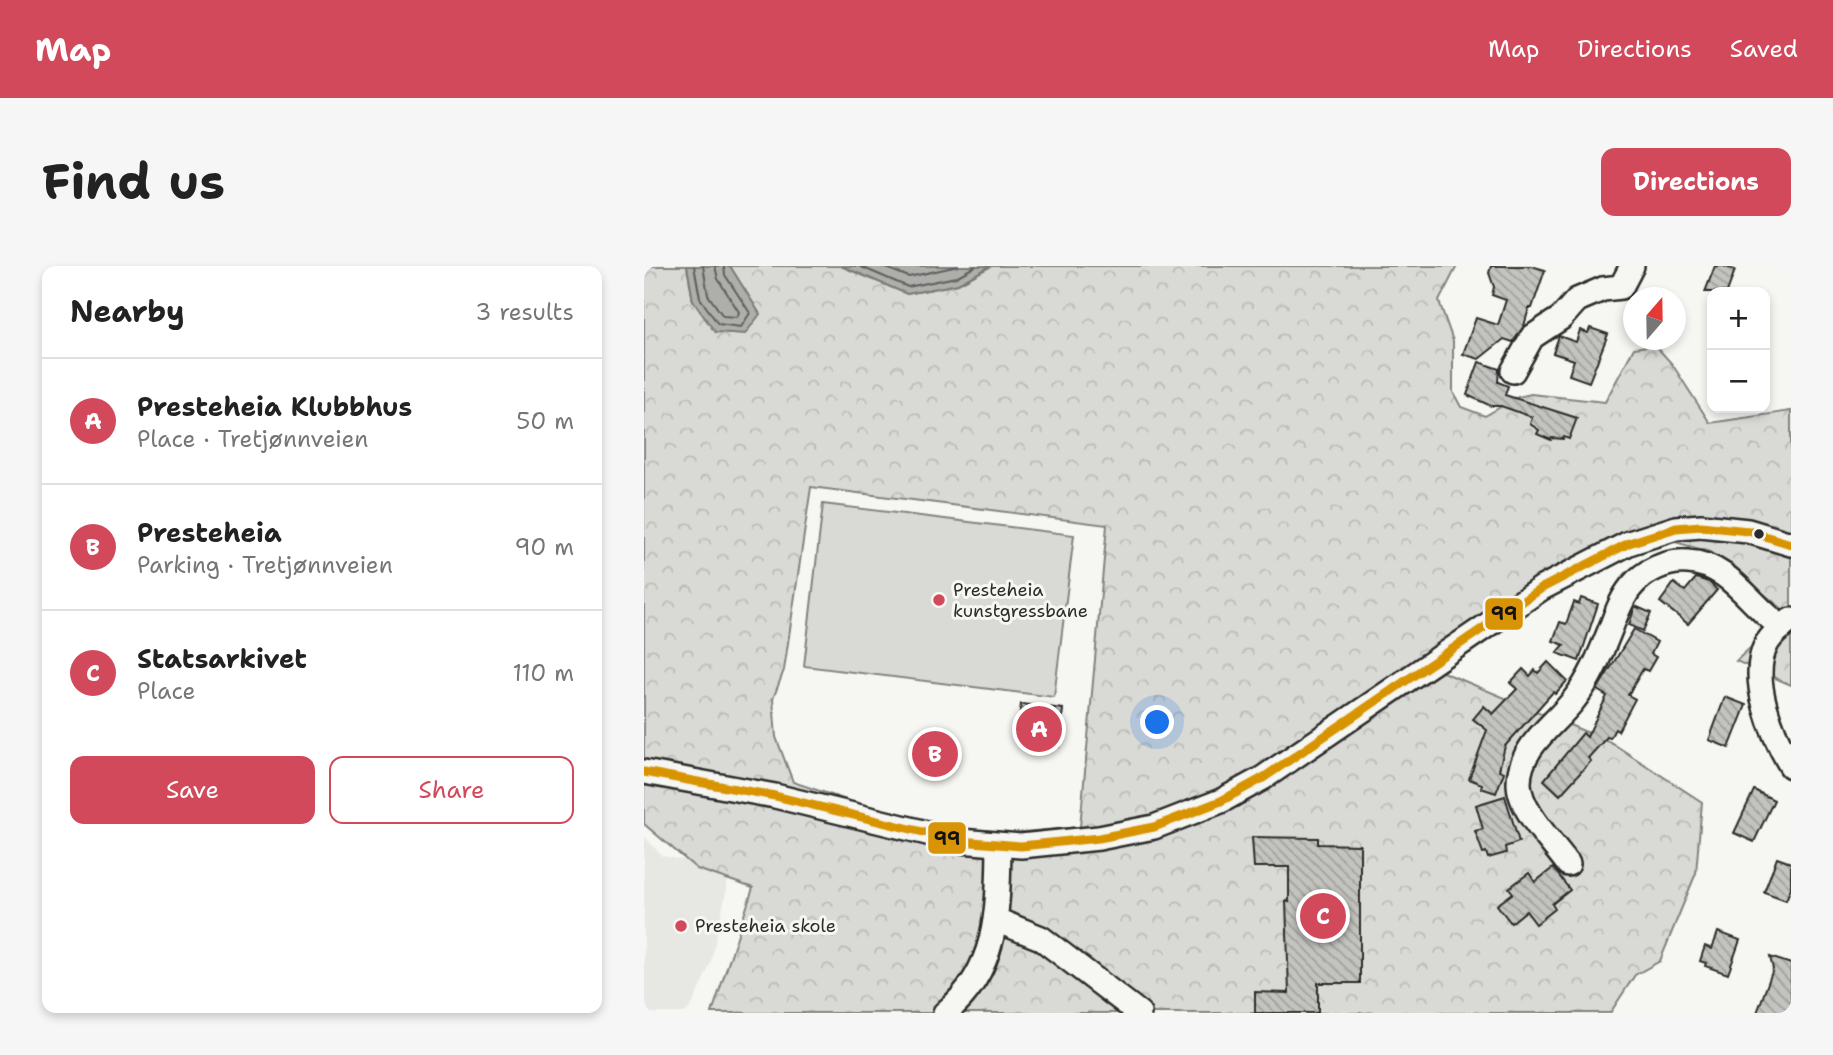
<!DOCTYPE html>
<html lang="en">
<head>
<meta charset="utf-8">
<style>
	:root { --surface:#fff; --page:#f6f6f6; --text:#222; --muted:#767676; --line:#e0e0e0; --accent:#d1495b }
	body { margin:0; font-family:"Shantell Sans",sans-serif; background:var(--page); color:var(--text) }
	.controls { position:absolute; right:21px; top:21px; display:grid; overflow:hidden; border-radius:14px; box-shadow:0 4px 10px #0003 }
	.controls button { width:63px; height:63px; display:grid; place-items:center; padding:0; border:0; border-bottom:2px solid var(--line); background:var(--surface); color:var(--text); font:35px sans-serif }
	.compass { position:absolute; left:979px; top:21px; width:63px; height:63px; border-radius:50%; background:var(--surface); box-shadow:0 4px 10px #0003; rotate:20deg }
	.you { position:absolute; left:514px; top:457px; width:24px; height:24px; margin:-18px; border:5px solid #fff; border-radius:50%; background:#1a73e8; box-shadow:0 0 0 10px #1a73e833 }
	.badge { display:grid; place-items:center; width:46px; height:46px; border-radius:50%; background:var(--accent); color:#fff; font-size:23px; font-weight:700 }
	.pin { position:absolute; translate:-50% -50%; border:4px solid #fff; box-shadow:0 2px 7px #0006 }
	.list { margin:0; padding:0; list-style:none }
	h2 { display:flex; justify-content:space-between; align-items:center; height:91px; margin:0; padding:0 28px; font-size:30px }
	h2 small { font-size:23px; font-weight:400; color:var(--muted) }
	.list li { display:grid; grid-template-columns:46px 1fr auto; gap:21px; align-items:center; box-sizing:border-box; height:126px; padding:0 28px; border-top:2px solid var(--line) }
	.list b { display:block; font-size:26px; white-space:nowrap }
	.list p { margin:0; font-size:23px; white-space:nowrap; color:var(--muted) }
	.list em { font-size:23px; font-style:normal; color:var(--muted) }
	.actions { display:flex; gap:14px; padding:21px 28px }
	.actions a { flex:1; padding:16px 0; border:2px solid var(--accent); border-radius:14px; text-align:center; font-size:24px; color:var(--accent) }
	.actions .main { background:var(--accent); color:#fff }
	.map { position:relative; flex:none; width:1147px; height:747px; overflow:hidden; border-radius:14px }
	header { display:flex; align-items:center; gap:42px; box-sizing:border-box; height:98px; padding:0 35px; background:var(--accent); color:#fff }
	header strong { font-size:33px }
	nav { display:flex; gap:38px; margin-inline-start:auto; font-size:24px }
	.intro { display:flex; align-items:center; justify-content:space-between; box-sizing:border-box; height:168px; padding:0 42px }
	h1 { margin:0; font-size:49px }
	.button { padding:18px 32px; border-radius:14px; background:var(--accent); color:#fff; font-size:24px; font-weight:700 }
	main { display:flex; gap:42px; padding:0 42px }
	aside { flex:1; background:var(--surface); border-radius:14px; box-shadow:0 4px 10px #0003 }
	.map>svg:first-child { display:block }
</style>
</head>
<body>
<header>
<strong>Map</strong>
<nav><a>Map</a><a>Directions</a><a>Saved</a></nav>
</header>
<div class="intro"><h1>Find us</h1><a class="button">Directions</a></div>
<main>
<aside>
<h2>Nearby<small>3 results</small></h2>
<ul class="list">
<li><span class="badge">A</span><div><b>Presteheia Klubbhus</b><p>Place · Tretjønnveien</p></div><em>50 m</em></li>
<li><span class="badge">B</span><div><b>Presteheia</b><p>Parking · Tretjønnveien</p></div><em>90 m</em></li>
<li><span class="badge">C</span><div><b>Statsarkivet</b><p>Place</p></div><em>110 m</em></li>
</ul>
<div class="actions"><a class="main">Save</a><a>Share</a></div>
</aside>
<div class="map">
<svg width="1147" height="747" viewBox="0 0 1147 747">
	<defs>
		<pattern id="forest-crowns" width="20" height="18" patternUnits="userSpaceOnUse" patternTransform="scale(1.75)"><rect width="20" height="18" fill="#d9d9d5"/><path d="M2 6a3 3 0 1 1 6 0M12 15a3 3 0 1 1 6 0" fill="none" stroke="#babab7"/></pattern>
		<pattern id="building-back-hatch" width="6" height="6" patternUnits="userSpaceOnUse" patternTransform="scale(1.75)"><rect width="6" height="6" fill="#c3c3c0"/><path d="M-1 5l2 2M0 0l6 6M5-1l2 2" fill="none" stroke="#9f9f9c"/></pattern>
	</defs>
	<rect width="100%" height="100%" fill="#f6f6f2"/>
	<filter id="ink" filterUnits="userSpaceOnUse"><feTurbulence type="fractalNoise" baseFrequency=".0143" numOctaves="2"/><feDisplacementMap in="SourceGraphic" scale="14" xChannelSelector="R" yChannelSelector="G"/><feConvolveMatrix kernelMatrix="1 2 1 2 8 2 1 2 1" color-interpolation-filters="sRGB"/></filter>
	<g filter="url(#ink)">
		<path fill="#e7e7e3" d="M 0,570 L 18,590 L 84,603 L 83,622 L 66,699 L 48,739 L 41,747 L 0,747 Z"/>
		<path fill="#d9d9d5" stroke="#828280" stroke-width="2" d="M 179,238 L 430,269 L 410,431 L 160,400 Z"/>
		<path fill="url(#forest-crowns)" stroke="#828280" stroke-width="2" fill-rule="evenodd" d="M 0,0 L 43,0 L 49,35 L 87,5 L 86,0 L 197,0 L 263,28 L 314,18 L 347,0 L 813,0 L 795,35 L 809,75 L 809,126 L 817,141 L 841,150 L 874,131 L 887,128 L 961,136 L 990,82 L 1011,79 L 1028,98 L 1066,157 L 1147,145 L 1147,419 L 1092,395 L 1144,347 L 1066,286 L 1000,267 L 782,399 L 966,476 L 1058,536 L 1052,607 L 1016,695 L 991,709 L 966,747 L 68,747 L 109,622 L 53,603 L 0,558 ZM 167,221 L 463,259 L 436,561 L 332,570 L 238,546 L 149,516 L 132,471 L 129,433 L 140,404 Z"/>
		<g fill="#aeaeab" stroke="#7a7a78" stroke-width="2">
			<path d="M 43,0 L 86,0 L 116,48 L 101,68 L 71,66 L 49,35 Z"/>
			<path d="M 197,0 L 347,0 L 314,18 L 263,28 Z"/>
		</g>
		<g fill="none" stroke-linecap="round" stroke-linejoin="round">
			<g stroke="#5f5f5e" stroke-width="2">
				<path d="M 50,0 L 56,32 L 74,58 L 97,61 L 106,47 L 81,9 L 80,0"/>
				<path d="M 59,0 L 64,29 L 79,50 L 93,51 L 95,46 L 74,13 L 71,0"/>
				<path d="M 215,0 L 264,21 L 312,11 L 332,0"/>
				<path d="M 237,0 L 265,11 L 314,0"/>
			</g>
		</g>
		<g fill="url(#building-back-hatch)" stroke="#2b2b2b" stroke-width="2">
			<path d="M 847,0 L 887,0 L 901,4 L 888,42 L 885,42 L 880,60 L 869,76 L 860,73 L 835,93 L 819,88 L 832,52 L 854,59 L 862,34 L 848,29 L 850,21 L 845,7 Z"/>
			<path d="M 1071,0 L 1080,0 L 1091,4 L 1083,26 L 1061,26 Z"/>
			<path d="M 946,62 L 964,68 L 945,116 L 925,109 L 930,94 L 909,87 L 915,70 L 932,76 L 936,64 L 944,67 Z"/>
			<path d="M 835,96 L 855,103 L 854,116 L 864,120 L 861,129 L 933,152 L 925,173 L 920,171 L 919,173 L 908,172 L 907,174 L 893,168 L 895,164 L 886,158 L 888,151 L 857,140 L 847,140 L 823,129 Z"/>
			<path d="M 1052,312 L 1065,316 L 1073,324 L 1044,358 L 1016,336 L 1030,317 L 1041,325 Z"/>
			<path d="M 937,332 L 954,338 L 935,395 L 913,387 L 920,379 L 909,375 L 916,356 L 922,358 L 930,336 L 935,338 Z"/>
			<path d="M 991,340 L 1007,347 L 999,365 L 985,359 Z"/>
			<path d="M 990,363 L 1013,376 L 1007,388 L 1012,391 L 1004,405 L 999,403 L 984,429 L 991,433 L 974,465 L 971,463 L 966,472 L 963,471 L 944,492 L 947,495 L 916,529 L 900,514 L 939,467 L 943,471 L 963,430 L 953,424 Z"/>
			<path d="M 904,396 L 923,415 L 911,428 L 909,426 L 861,480 L 855,504 L 860,506 L 852,527 L 837,522 L 838,518 L 825,513 L 843,464 L 829,453 L 840,440 L 849,448 L 873,423 L 866,417 L 879,403 L 886,410 L 891,404 L 894,407 Z"/>
			<path d="M 1081,431 L 1102,439 L 1085,482 L 1065,474 Z"/>
			<path d="M 377,438 L 419,443 L 415,481 L 372,476 Z"/>
			<path d="M 1110,524 L 1130,534 L 1110,576 L 1090,567 Z"/>
			<path d="M 861,530 L 875,576 L 861,581 L 862,587 L 844,592 L 842,586 L 839,587 L 831,565 L 839,563 L 832,539 Z"/>
			<path d="M 608,571 L 674,572 L 674,578 L 716,579 L 716,717 L 674,717 L 674,747 L 611,747 L 611,726 L 645,727 L 642,635 L 645,636 L 645,601 L 610,601 Z"/>
			<path d="M 1133,592 L 1147,597 L 1147,622 L 1142,634 L 1120,626 Z"/>
			<path d="M 909,602 L 926,624 L 908,638 L 911,643 L 892,658 L 882,645 L 867,657 L 853,639 L 869,627 L 865,622 L 885,607 L 891,616 Z"/>
			<path d="M 1074,666 L 1096,674 L 1084,708 L 1061,700 L 1062,697 L 1056,695 L 1061,680 L 1068,683 Z"/>
			<path d="M 1126,691 L 1147,698 L 1147,747 L 1113,747 L 1129,703 Z"/>
		</g>
		<g fill="none" stroke-linecap="round" stroke-linejoin="round">
			<g stroke="#2b2b2b" stroke-width="28">
				<g id="minor">
					<path d="M 869,105 L 888,71 L 917,52 L 933,34 L 959,23 L 977,21 L 988,0"/>
					<path d="M 1147,354 C 1139,360 1129,367 1123,377 C 1104,412 1128,468 1147,500"/>
					<path d="M 0,506 L 131,530 L 316,575 L 377,580 L 455,572 L 510,561 L 577,535 L 619,512 L 898,322 L 985,277 L 1032,262 L 1057,260 L 1104,265 L 1147,278"/>
					<path d="M 924,598 C 909,577 875,544 875,517 C 875,481 909,460 929,435 C 946,414 956,389 966,364 C 972,349 977,333 987,321 C 1000,305 1023,294 1044,296 C 1086,298 1106,340 1138,361"/>
					<path d="M 352,654 L 397,672 L 495,747"/>
					<path d="M 301,747 C 355,703 354,643 355,580"/>
				</g>
			</g>
			<use href="#minor" stroke="#f6f6f2" stroke-width="23"/>
			<g stroke="#f6f6f2" stroke-width="14">
				<path id="bus-1" d="M 0,506 L 131,530 L 316,575 L 377,580 L 455,572 L 510,561 L 577,535 L 619,512 L 898,322 L 985,277 L 1032,262 L 1057,260 L 1104,265 L 1147,278"/>
			</g>
			<use href="#bus-1" stroke="#d89406" stroke-width="9"/>
		</g>
	</g>
	<circle fill="#2b2b2b" stroke="#f6f6f2" stroke-width="2.5" cx="1115" cy="268" r="6"/>
	<g fill="#d1495b" stroke="#f6f6f2" stroke-width="2.5">
		<circle cx="295" cy="334" r="7"/>
		<circle cx="37" cy="660" r="7"/>
	</g>
	<g text-anchor="middle" stroke-width="6" stroke-linejoin="round" paint-order="stroke">
		<g font-size="18" fill="#2b2b2b" stroke="#f6f6f2" text-anchor="start">
			<text x="309" y="330">Presteheia<tspan x="309" dy="21">kunstgressbane</tspan></text>
			<text x="51" y="666">Presteheia skole</text>
		</g>
	</g>
	<g stroke="#f6f6f2" stroke-width="2.5">
		<rect x="840" y="331" width="40" height="34" rx="7" fill="#d89406"/>
		<rect x="283" y="555" width="40" height="34" rx="7" fill="#d89406"/>
	</g>
	<g font-size="19" text-anchor="middle" font-weight="bold" fill="#111">
		<text x="860" y="354">99</text>
		<text x="303" y="579">99</text>
	</g>
</svg>
<div class="controls">
<button>+</button>
<button>−</button>
</div>
<svg class="compass" viewBox="-18 -18 36 36"><path d="M0-13l5 13h-10z" fill="#e53935"/><path d="M0 13l5-13h-10z" fill="#767676"/></svg>
<div class="you"></div>
<div class="pin badge" style="left:395px;top:463px">A</div>
<div class="pin badge" style="left:291px;top:488px">B</div>
<div class="pin badge" style="left:679px;top:650px">C</div>
</div>
</main>
</body>
</html>
